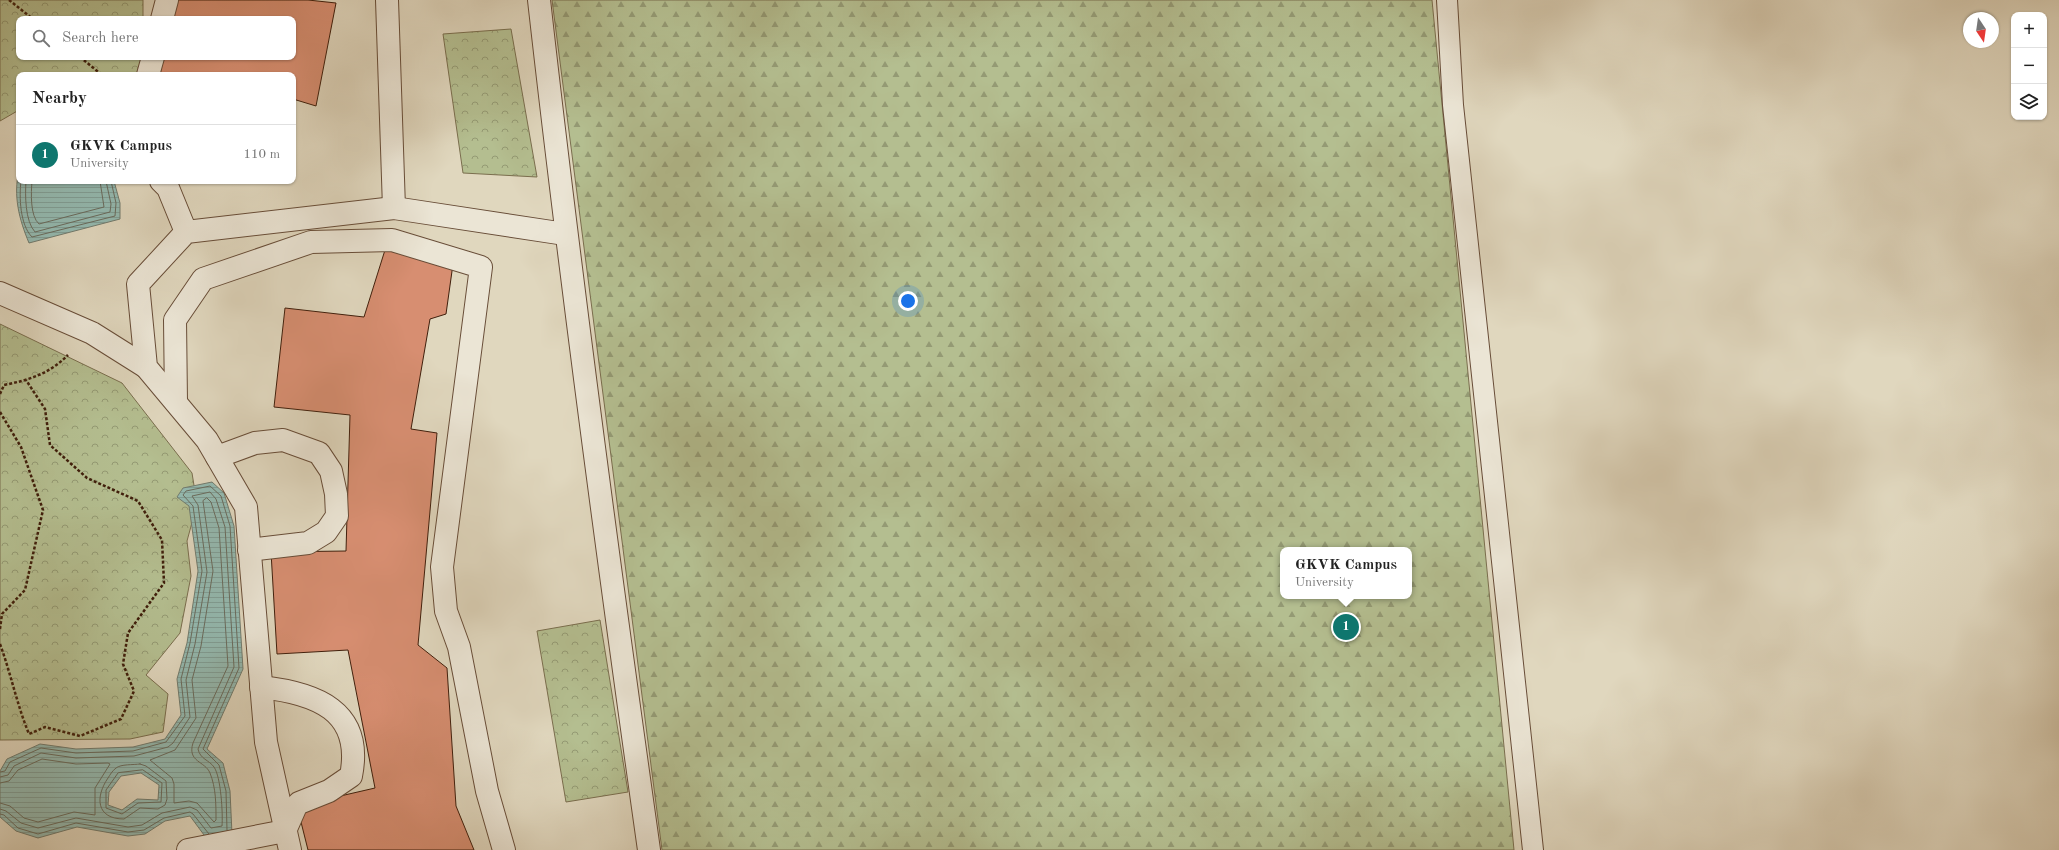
<!DOCTYPE html>
<html lang="en">
<head>
<meta charset="utf-8">
<style>
	:root { --surface:#fff; --page:#f2f2f2; --text:#222; --muted:#767676; --line:#e0e0e0; --accent:#0f766e }
	body { margin:0; font-family:"Old Standard TT",serif; background:var(--page); color:var(--text) }
	.controls { position:absolute; right:12px; top:12px; display:grid; overflow:hidden; border-radius:8px; box-shadow:0 1px 3px #0004 }
	.controls button { width:36px; height:36px; display:grid; place-items:center; padding:0; border:0; border-bottom:1px solid var(--line); background:var(--surface); color:var(--text); font:20px sans-serif }
	.compass { position:absolute; left:1963px; top:12px; width:36px; height:36px; border-radius:50%; background:var(--surface); box-shadow:0 1px 3px #0004; rotate:167deg }
	.you { position:absolute; left:908px; top:301px; width:14px; height:14px; margin:-10px; border:3px solid #fff; border-radius:50%; background:#1a73e8; box-shadow:0 0 0 6px #1a73e833 }
	.badge { display:grid; place-items:center; width:26px; height:26px; border-radius:50%; background:var(--accent); color:#fff; font-size:13px; font-weight:700 }
	.pin { position:absolute; translate:-50% -50%; border:2px solid #fff; box-shadow:0 1px 4px #0006 }
	.popup { position:absolute; left:1280px; top:547px; width:132px; height:52px; box-sizing:border-box; display:grid; place-content:center; border-radius:8px; background:var(--surface); filter:drop-shadow(0 1px 3px #0005); font-size:13px; white-space:nowrap; color:var(--muted) }
	.popup b { font-size:15px; color:var(--text) }
	.popup::after { content:''; position:absolute; left:50%; top:100%; margin-left:-8px; border:8px solid transparent; border-top-color:var(--surface) }
	.list { margin:0; padding:0; list-style:none }
	h2 { display:flex; justify-content:space-between; align-items:center; height:52px; margin:0; padding:0 16px; font-size:17px }
	h2 small { font-size:13px; font-weight:400; color:var(--muted) }
	.list li { display:grid; grid-template-columns:26px 1fr auto; gap:12px; align-items:center; box-sizing:border-box; height:60px; padding:0 16px; border-top:1px solid var(--line) }
	.list b { display:block; font-size:15px; white-space:nowrap }
	.list p { margin:0; font-size:13px; white-space:nowrap; color:var(--muted) }
	.list em { font-size:13px; font-style:normal; color:var(--muted) }
	.icon { flex:none; width:22px; height:22px; fill:none; stroke:currentColor; stroke-width:2; stroke-linecap:round; stroke-linejoin:round }
	.map { position:relative; flex:none; width:2059px; height:850px; overflow:hidden }
	.search { position:absolute; background:var(--surface); box-shadow:0 1px 3px #0004; left:16px; top:16px; width:280px; height:44px; display:flex; align-items:center; gap:10px; box-sizing:border-box; padding:0 14px; border-radius:8px; color:var(--muted); font-size:15px }
	.panel { position:absolute; background:var(--surface); box-shadow:0 1px 3px #0004; left:16px; top:72px; width:280px; height:112px; border-radius:8px }
	.map>svg:first-child { display:block }
</style>
</head>
<body>
<div class="map">
<svg width="2059" height="850" viewBox="0 0 2059 850">
	<defs>
		<pattern id="forest-firs" width="22" height="20" patternUnits="userSpaceOnUse"><rect width="22" height="20" fill="#b4be90"/><path d="M5 1l3.5 6h-7zM16 11l3.5 6h-7z" fill="#949a74"/></pattern>
		<pattern id="park-crowns" width="20" height="18" patternUnits="userSpaceOnUse"><rect width="20" height="18" fill="#b4be90"/><path d="M2 6a3 3 0 1 1 6 0M12 15a3 3 0 1 1 6 0" fill="none" stroke="#949a74"/></pattern>
		<pattern id="water-rules" width="6" height="5" patternUnits="userSpaceOnUse"><rect width="6" height="5" fill="#94bab1"/><path d="M0 2.5h6" fill="none" stroke="#819f97"/></pattern>
	</defs>
	<rect width="100%" height="100%" fill="#e0d7be"/>
	<filter id="stains"><feTurbulence type="fractalNoise" baseFrequency=".005" numOctaves="4"/><feColorMatrix values="0 0 0 0 .2 0 0 0 0 .09 0 0 0 0 .02 0 0 0 .5 -.17"/></filter>
	<radialGradient id="worn" r=".72"><stop offset=".6" stop-color="#630" stop-opacity="0"/><stop offset="1" stop-color="#630" stop-opacity=".3"/></radialGradient>
	<path fill="url(#forest-firs)" stroke="#7a6e4e" fill-rule="evenodd" d="M 552,0 L 1432,0 L 1514,850 L 662,850 ZM 1283,550 L 1409,550 L 1409,596 L 1283,596 Z"/>
	<g fill="url(#park-crowns)" stroke="#7a6e4e">
		<path d="M 0,0 L 143,0 L 143,19 L 19,19 L 19,57 L 142,57 L 142,64 L 136,75 L 19,75 L 19,110 L 0,121 Z"/>
		<path d="M 511,29 L 537,177 L 463,173 L 443,34 Z"/>
		<path d="M 0,324 L 122,383 L 192,473 L 197,504 L 187,541 L 191,576 L 180,633 L 146,675 L 168,694 L 163,732 L 130,739 L 0,740 Z"/>
		<path d="M 600,620 L 628,792 L 566,802 L 537,631 Z"/>
	</g>
	<g fill="url(#water-rules)" stroke="#727c6f" fill-rule="evenodd">
		<path d="M 19,170 L 19,181 L 114,181 L 120,203 L 120,219 L 29,243 C 19,219 13,196 19,170 Z"/>
		<path d="M 212,482 L 224,493 L 234,526 L 243,669 L 207,749 L 223,763 L 230,791 L 232,834 L 207,839 L 190,816 L 165,821 L 145,834 L 128,836 L 77,827 L 38,838 L 16,831 L 0,817 L 0,771 L 7,759 L 40,744 L 76,749 L 133,747 L 165,739 L 181,715 L 177,679 L 187,643 L 198,571 L 189,506 L 177,497 L 183,488 ZM 141,773 L 159,785 L 158,800 L 137,799 L 122,810 L 108,805 L 109,792 L 121,776 Z"/>
	</g>
	<g fill="none" stroke-linecap="round" stroke-linejoin="round">
		<g stroke="#6a6c5e" stroke-width="1">
			<path d="M 21,181 C 19,197 20,225 32,237 L 115,216 L 116,203 L 111,181"/>
			<path d="M 26,181 C 25,195 25,221 35,232 L 110,212 L 111,204 L 106,181"/>
			<path d="M 32,181 C 31,193 30,216 39,224 L 104,207 L 100,181"/>
			<path d="M 207,498 L 211,502 L 219,528 L 228,666 L 193,743 C 187,762 205,761 210,773 C 216,788 216,804 216,820 L 214,822 L 197,803 L 189,801 L 174,803 L 174,784 L 172,778 L 150,760 L 175,750 L 196,718 L 192,680 L 201,646 L 213,571 L 203,501 Z"/>
			<path d="M 140,764 L 146,766 L 166,781 L 167,799 L 165,805 L 158,809 L 140,808 L 124,819 C 96,819 95,797 108,778 C 110,775 112,771 116,768 C 121,764 133,765 140,764 Z"/>
			<path d="M 143,770 L 162,783 L 161,802 L 138,803 L 122,814 L 106,808 L 106,790 L 118,773 Z"/>
			<path d="M 0,772 L 5,771 L 10,762 L 41,748 L 76,753 L 133,751 L 166,742 L 185,716 L 181,679 L 190,643 L 202,571 L 193,506 L 183,495 L 186,491 L 210,486 L 221,496 L 230,526 L 239,668 L 203,749 L 219,765 L 226,791 L 227,830"/>
			<path d="M 0,777 L 8,775 L 14,766 L 41,753 L 76,758 L 134,756 L 168,747 L 173,743 L 190,717 L 186,680 L 195,644 L 207,572 L 198,505 L 192,496 L 210,492 L 216,499 L 225,527 L 234,667 L 198,749 C 200,759 209,760 214,767 C 221,777 223,814 222,826 L 211,828 L 197,810 L 190,807 L 162,813 L 142,825 L 128,827 L 76,818 L 38,828 L 21,823 L 6,811 L 0,809"/>
			<path d="M 0,783 L 9,781 L 18,770 L 42,759 L 76,764 L 108,763 L 110,764 L 95,788 L 95,815 L 74,812 L 38,822 L 24,818 L 10,806 L 0,803"/>
			<path d="M 0,814 L 4,815 L 18,828 L 38,834 L 76,823 L 128,832 L 144,830 L 164,818 L 190,812 L 193,814 L 209,834"/>
		</g>
	</g>
	<g fill="#d78e71" stroke="#401f0c">
		<path d="M 172,0 L 308,0 L 336,3 L 316,106 L 293,99 L 293,75 L 160,75 L 163,57 L 293,57 L 293,19 L 169,19 Z"/>
		<path d="M 385,250 L 453,264 L 446,314 L 430,319 L 411,429 L 437,433 L 418,645 L 447,668 L 456,806 L 474,850 L 308,850 L 297,806 L 375,788 L 348,650 L 277,654 L 271,552 L 346,551 L 350,415 L 274,407 L 285,308 L 364,317 Z"/>
	</g>
	<g fill="none" stroke-linecap="round" stroke-linejoin="round">
		<g stroke="#684d38" stroke-width="22">
			<path id="lane" d="M 1447,0 L 1453,105 L 1533,850"/>
		</g>
		<g stroke="#684d38" stroke-width="24">
			<g id="street">
				<path d="M 387,0 L 394,208"/>
				<path d="M 539,0 C 571,284 609,567 649,850"/>
				<path d="M 162,19 L 167,0"/>
				<path d="M 148,75 L 153,57"/>
				<path d="M 161,181 L 168,188 L 186,232"/>
				<path d="M 0,293 L 92,333 L 146,367"/>
				<path d="M 176,402 L 175,320 L 203,279 L 311,242 L 392,240 L 481,267 L 442,567 L 446,611 L 459,647 L 487,791 L 504,850"/>
				<path d="M 217,457 L 255,443 L 283,440 L 319,453 L 331,471 L 336,494 L 337,516 L 326,532 L 308,543 L 249,550"/>
				<path d="M 261,687 C 315,693 364,710 351,776 L 329,791 L 299,803 L 296,806 L 285,831"/>
				<path d="M 188,850 L 285,831"/>
				<path d="M 290,850 L 266,742 L 246,507 L 207,440 L 146,367 L 138,284 L 186,232 L 394,208 L 565,234"/>
			</g>
		</g>
		<g stroke="#401f0c" stroke-width="2.5" stroke-dasharray="3 2" stroke-linecap="butt">
			<path d="M 9,0 L 33,19"/>
			<path d="M 80,57 L 102,75"/>
			<path d="M 0,394 L 4,385 C 29,380 49,374 68,355"/>
			<path d="M 0,412 L 21,447 L 43,510 L 25,590 L 2,614 L 0,629"/>
			<path d="M 0,644 C 11,674 17,705 29,734 L 45,727 L 80,736 L 121,719 L 134,691 L 123,664 L 128,633 L 164,583 L 162,540 L 138,501 L 87,478 L 50,445 L 45,409 L 26,380"/>
		</g>
		<use href="#lane" stroke="#ebe5d5" stroke-width="20"/>
		<use href="#street" stroke="#ebe5d5" stroke-width="22"/>
	</g>
	<rect width="100%" height="100%" filter="url(#stains)"/>
	<rect width="100%" height="100%" fill="url(#worn)"/>
</svg>
<div class="controls">
<button>+</button>
<button>−</button>
<button><svg class="icon" aria-label="layers" viewBox="0 0 24 24"><path d="M12 4l9 5-9 5-9-5zM3 14l9 5 9-5"/></svg></button>
</div>
<svg class="compass" viewBox="-18 -18 36 36"><path d="M0-13l5 13h-10z" fill="#e53935"/><path d="M0 13l5-13h-10z" fill="#767676"/></svg>
<div class="you"></div>
<div class="pin badge" style="left:1346px;top:627px">1</div>
<div class="popup"><b>GKVK Campus</b>University</div>
<div class="search"><svg class="icon" aria-label="search" viewBox="0 0 24 24"><circle cx="10" cy="10" r="6"/><path d="M15 15l6 6"/></svg>Search here</div>
<section class="panel">
<h2>Nearby<small></small></h2>
<ul class="list">
<li><span class="badge">1</span><div><b>GKVK Campus</b><p>University</p></div><em>110 m</em></li>
</ul>
</section>
</div>
</body>
</html>
